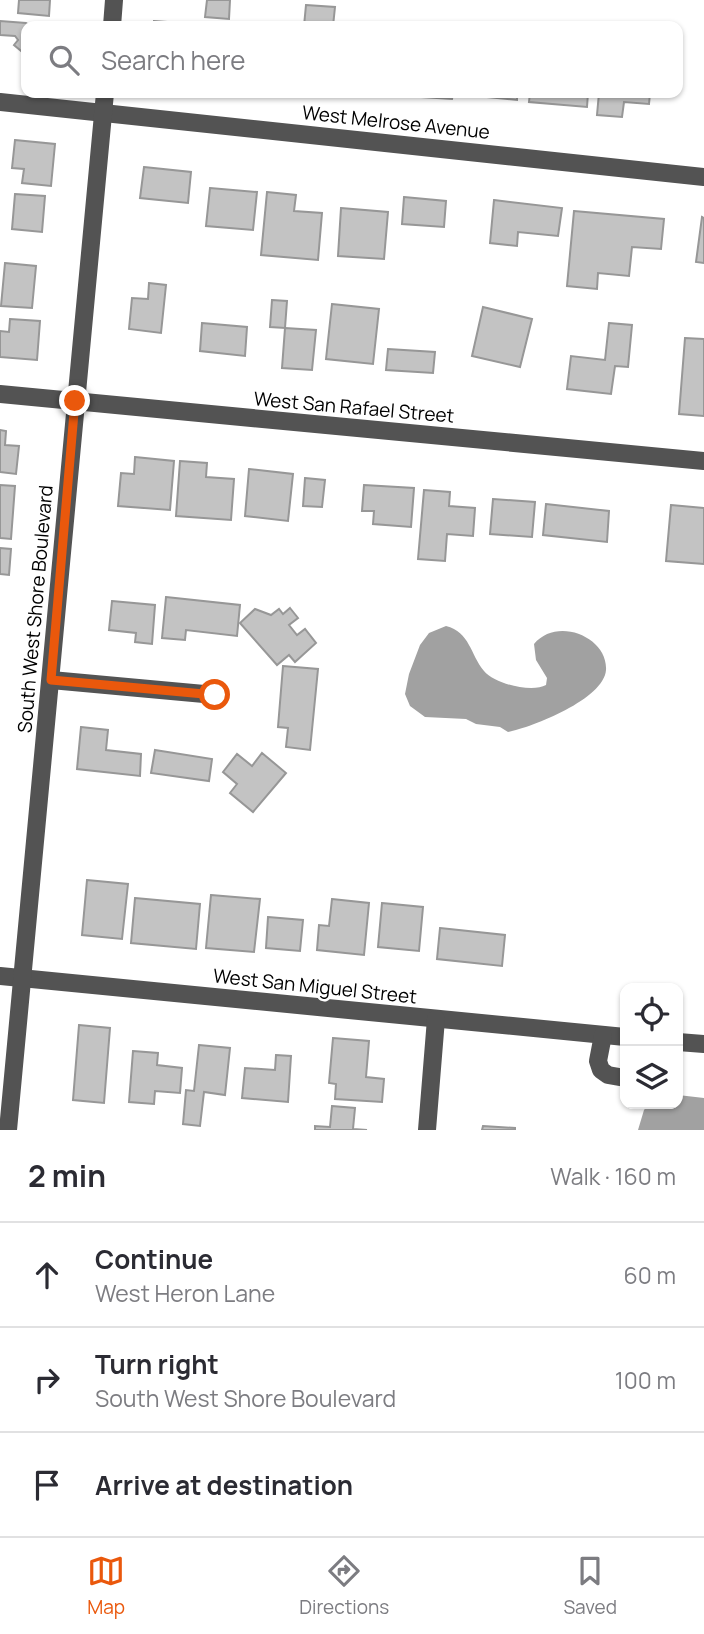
<!DOCTYPE html>
<html lang="en">
<head>
<meta charset="utf-8">
<style>
	:root { --surface:#fff; --page:#f2f2f3; --text:#2b2b33; --muted:#7c7c81; --line:#e1e1e2; --accent:#ea580c }
	body { margin:0; font-family:Manrope,sans-serif; background:var(--page); color:var(--text) }
	.controls { position:absolute; right:21px; bottom:21px; display:grid; overflow:hidden; border-radius:14px; box-shadow:0 2px 5px #0004 }
	.controls button { width:63px; height:63px; display:grid; place-items:center; padding:0; border:0; border-bottom:2px solid var(--line); background:var(--surface); color:var(--text); font:35px sans-serif }
	.stop { position:absolute; width:21px; height:21px; margin:-16px; border:5px solid #ea580c; border-radius:50%; background:#fff }
	.stop.end { background:#ea580c; border-color:#fff; box-shadow:0 2px 7px #0008 }
	.list { margin:0; padding:0; list-style:none }
	h2 { display:flex; justify-content:space-between; align-items:center; height:91px; margin:0; padding:0 28px; font-size:30px }
	h2 small { font-size:23px; font-weight:400; color:var(--muted) }
	.list li { display:grid; grid-template-columns:46px 1fr auto; gap:21px; align-items:center; box-sizing:border-box; height:105px; padding:0 28px; border-top:2px solid var(--line) }
	.list b { display:block; font-size:26px; white-space:nowrap }
	.list p { margin:0; font-size:23px; white-space:nowrap; color:var(--muted) }
	.list em { font-size:23px; font-style:normal; color:var(--muted) }
	.icon { flex:none; width:38px; height:38px; fill:none; stroke:currentColor; stroke-width:2; stroke-linecap:round; stroke-linejoin:round }
	.map { position:relative; flex:none; width:704px; height:1130px; overflow:hidden }
	.search { position:absolute; background:var(--surface); box-shadow:0 2px 5px #0004; left:21px; right:21px; top:21px; height:77px; display:flex; align-items:center; gap:18px; box-sizing:border-box; padding:0 24px; border-radius:14px; color:var(--muted); font-size:26px }
	.sheet { height:406px; background:var(--surface) }
	nav { display:flex; justify-content:space-around; align-items:center; box-sizing:border-box; height:98px; border-top:2px solid var(--line); background:var(--surface); font-size:19px; color:var(--muted) }
	nav a { display:grid; justify-items:center; gap:4px }
	nav .on { color:var(--accent) }
	.map>svg:first-child { display:block }
</style>
</head>
<body>
<div class="map">
<svg width="704" height="1130" viewBox="0 0 704 1130">
	<rect width="100%" height="100%" fill="#fff"/>
	<g fill="#a1a1a1">
		<path d="M 446,626 C 470,632 470,654 484,671 C 495,684 532,693 546,685 L 547,678 L 536,660 L 534,644 C 557,616 608,637 606,670 C 604,699 533,727 508,732 L 500,727 L 476,724 L 466,719 L 425,717 L 410,706 L 405,694 L 409,674 L 420,645 L 429,633 Z"/>
		<path d="M 678,1095 L 704,1098 L 704,1130 L 638,1130 L 644,1110 L 649,1104 L 678,1104 Z"/>
	</g>
	<g fill="#c3c3c3" stroke="#979797" stroke-width="2">
		<path d="M 19,0 L 50,0 L 49,16 L 18,13 Z"/>
		<path d="M 207,0 L 230,0 L 229,19 L 205,17 Z"/>
		<path d="M 306,5 L 335,7 L 333,26 L 304,26 Z"/>
		<path d="M 0,21 L 26,23 L 30,26 L 26,26 L 26,55 L 14,45 L 18,40 L 15,36 L 0,35 Z"/>
		<path d="M 154,21 L 193,24 L 192,26 L 154,26 Z"/>
		<path d="M 422,93 L 453,93 L 452,99 L 422,97 Z"/>
		<path d="M 467,93 L 517,93 L 517,100 L 467,95 Z"/>
		<path d="M 530,93 L 588,93 L 587,107 L 529,102 Z"/>
		<path d="M 599,93 L 650,93 L 649,104 L 624,102 L 622,117 L 597,115 Z"/>
		<path d="M 15,140 L 55,144 L 51,186 L 22,183 L 24,169 L 12,168 Z"/>
		<path d="M 144,167 L 191,172 L 188,203 L 140,198 Z"/>
		<path d="M 210,188 L 257,192 L 253,230 L 206,226 Z"/>
		<path d="M 267,192 L 296,195 L 294,211 L 322,213 L 318,260 L 261,255 Z"/>
		<path d="M 15,194 L 45,196 L 42,232 L 12,229 Z"/>
		<path d="M 404,197 L 446,201 L 444,227 L 402,224 Z"/>
		<path d="M 494,200 L 562,208 L 558,236 L 518,232 L 517,246 L 490,243 Z"/>
		<path d="M 341,208 L 388,212 L 384,259 L 338,256 Z"/>
		<path d="M 574,211 L 664,219 L 661,249 L 632,247 L 629,276 L 598,273 L 597,289 L 567,286 Z"/>
		<path d="M 702,217 L 704,218 L 704,263 L 696,262 Z"/>
		<path d="M 5,263 L 36,266 L 32,308 L 1,306 Z"/>
		<path d="M 149,283 L 166,285 L 161,333 L 129,329 L 132,298 L 148,299 Z"/>
		<path d="M 272,300 L 287,301 L 285,328 L 270,327 Z"/>
		<path d="M 332,304 L 379,309 L 373,364 L 326,359 Z"/>
		<path d="M 483,307 L 532,319 L 520,367 L 472,356 Z"/>
		<path d="M 10,319 L 40,321 L 37,360 L 0,357 L 0,331 L 9,332 Z"/>
		<path d="M 202,323 L 247,327 L 245,356 L 200,351 Z"/>
		<path d="M 609,323 L 632,325 L 628,367 L 615,366 L 611,394 L 567,389 L 571,356 L 605,360 Z"/>
		<path d="M 285,328 L 316,330 L 312,370 L 282,368 Z"/>
		<path d="M 685,338 L 704,339 L 704,416 L 679,414 Z"/>
		<path d="M 388,349 L 435,352 L 433,373 L 386,370 Z"/>
		<path d="M 0,430 L 6,431 L 5,445 L 19,446 L 16,474 L 0,472 Z"/>
		<path d="M 135,457 L 174,461 L 170,510 L 118,506 L 121,473 L 134,474 Z"/>
		<path d="M 180,461 L 207,463 L 206,477 L 234,479 L 231,520 L 176,516 Z"/>
		<path d="M 249,469 L 293,474 L 288,521 L 245,516 Z"/>
		<path d="M 305,478 L 325,480 L 322,507 L 303,506 Z"/>
		<path d="M 0,485 L 15,486 L 11,539 L 0,538 Z"/>
		<path d="M 364,485 L 414,488 L 411,527 L 373,524 L 374,511 L 362,511 Z"/>
		<path d="M 424,490 L 450,492 L 449,506 L 475,508 L 473,536 L 447,534 L 445,561 L 418,559 Z"/>
		<path d="M 493,499 L 535,502 L 532,537 L 490,534 Z"/>
		<path d="M 546,504 L 609,511 L 607,542 L 543,535 Z"/>
		<path d="M 671,505 L 704,508 L 704,564 L 666,561 Z"/>
		<path d="M 0,548 L 11,549 L 9,575 L 0,574 Z"/>
		<path d="M 166,597 L 240,605 L 237,636 L 186,630 L 185,640 L 162,638 Z"/>
		<path d="M 112,601 L 155,605 L 152,644 L 135,642 L 136,633 L 109,630 Z"/>
		<path d="M 290,608 L 298,618 L 289,625 L 297,635 L 305,629 L 316,643 L 295,662 L 289,655 L 277,665 L 240,623 L 255,609 L 271,615 L 279,609 L 283,614 Z"/>
		<path d="M 283,666 L 318,669 L 310,750 L 286,747 L 288,728 L 278,727 Z"/>
		<path d="M 81,727 L 108,730 L 106,750 L 141,754 L 140,776 L 77,769 Z"/>
		<path d="M 155,750 L 212,759 L 209,781 L 151,773 Z"/>
		<path d="M 262,753 L 286,773 L 253,812 L 230,793 L 237,784 L 223,772 L 237,754 L 252,766 Z"/>
		<path d="M 87,880 L 128,884 L 122,939 L 82,935 Z"/>
		<path d="M 211,895 L 260,899 L 254,952 L 206,948 Z"/>
		<path d="M 135,898 L 200,904 L 196,949 L 131,943 Z"/>
		<path d="M 332,899 L 369,903 L 364,955 L 317,950 L 319,925 L 329,926 Z"/>
		<path d="M 382,903 L 423,907 L 419,951 L 378,947 Z"/>
		<path d="M 268,917 L 303,920 L 300,951 L 266,948 Z"/>
		<path d="M 440,928 L 505,935 L 502,966 L 437,959 Z"/>
		<path d="M 79,1025 L 110,1028 L 104,1103 L 73,1100 Z"/>
		<path d="M 333,1038 L 369,1041 L 366,1077 L 384,1079 L 382,1102 L 335,1099 L 336,1084 L 329,1083 Z"/>
		<path d="M 199,1045 L 230,1048 L 225,1095 L 204,1092 L 200,1126 L 183,1124 L 186,1090 L 194,1091 Z"/>
		<path d="M 133,1051 L 158,1053 L 157,1065 L 182,1068 L 180,1093 L 155,1091 L 154,1104 L 129,1102 Z"/>
		<path d="M 276,1055 L 291,1056 L 288,1102 L 242,1098 L 245,1068 L 275,1070 Z"/>
		<path d="M 332,1106 L 355,1108 L 353,1129 L 367,1130 L 315,1130 L 315,1126 L 330,1127 Z"/>
		<path d="M 483,1126 L 515,1128 L 515,1130 L 482,1130 Z"/>
	</g>
	<g fill="none" stroke-linecap="round" stroke-linejoin="round">
		<g stroke="#535353" stroke-width="18">
			<path d="M 112,26 L 114,0"/>
			<path d="M 0,102 L 704,177"/>
			<path d="M 0,394 L 704,461"/>
			<path d="M 51,680 L 215,695"/>
			<path d="M 0,976 L 625,1037"/>
			<path d="M 603,1035 L 598,1061 L 601,1070 L 608,1075 L 625,1078"/>
			<path d="M 678,1042 L 704,1044"/>
			<path d="M 8,1130 L 105,93"/>
			<path d="M 427,1130 L 436,1019"/>
		</g>
	</g>
	<g fill="none" stroke-linecap="round" stroke-linejoin="round">
		<path stroke="#ea580c" stroke-width="9" d="M 75,401 L 51,680 L 215,695"/>
	</g>
	<g text-anchor="middle" stroke-width="5" stroke-linejoin="round" paint-order="stroke">
		<g font-size="19" fill="#000" stroke="#fff">
			<text transform="translate(396 122) rotate(6)" y="7">West Melrose Avenue</text>
			<text transform="translate(354 407) rotate(5)" y="7">West San Rafael Street</text>
			<text transform="translate(35 609) rotate(-85)" y="7">South West Shore Boulevard</text>
			<text transform="translate(315 986) rotate(6)" y="7">West San Miguel Street</text>
		</g>
	</g>
</svg>
<div class="controls">
<button><svg class="icon" aria-label="locate" viewBox="0 0 24 24"><circle cx="12" cy="12" r="6"/><path d="M12 2v4M12 18v4M2 12h4M18 12h4"/></svg></button>
<button><svg class="icon" aria-label="layers" viewBox="0 0 24 24"><path d="M12 4l9 5-9 5-9-5zM3 14l9 5 9-5"/></svg></button>
</div>
<div class="stop" style="left:215px;top:695px"></div>
<div class="stop end" style="left:75px;top:401px"></div>
<div class="search"><svg class="icon" aria-label="search" viewBox="0 0 24 24"><circle cx="10" cy="10" r="6"/><path d="M15 15l6 6"/></svg>Search here</div>
</div>
<section class="sheet">
<h2>2 min<small>Walk · 160 m</small></h2>
<ul class="list">
<li><svg class="icon" aria-label="ahead" viewBox="0 0 24 24"><path d="M12 20V5M6 11l6-6 6 6"/></svg><div><b>Continue</b><p>West Heron Lane</p></div><em>60 m</em></li>
<li><svg class="icon" aria-label="right" viewBox="0 0 24 24"><path d="M7 20v-9h11M14 6l5 5-5 5"/></svg><div><b>Turn right</b><p>South West Shore Boulevard</p></div><em>100 m</em></li>
<li><svg class="icon" aria-label="arrive" viewBox="0 0 24 24"><path d="M6 21V4h12l-3 4 3 4H6"/></svg><div><b>Arrive at destination</b></div></li>
</ul>
</section>
<nav>
<a class="on"><svg class="icon" aria-label="map" viewBox="0 0 24 24"><path d="M3 6l6-2 6 2 6-2v14l-6 2-6-2-6 2zM9 4v14M15 6v14"/></svg>Map</a>
<a><svg class="icon" aria-label="directions" viewBox="0 0 24 24"><path d="M12 3l9 9-9 9-9-9zM9 14v-3h6M13 9l2 2-2 2"/></svg>Directions</a>
<a><svg class="icon" aria-label="saved" viewBox="0 0 24 24"><path d="M7 4h10v16l-5-4-5 4z"/></svg>Saved</a>
</nav>
</body>
</html>
